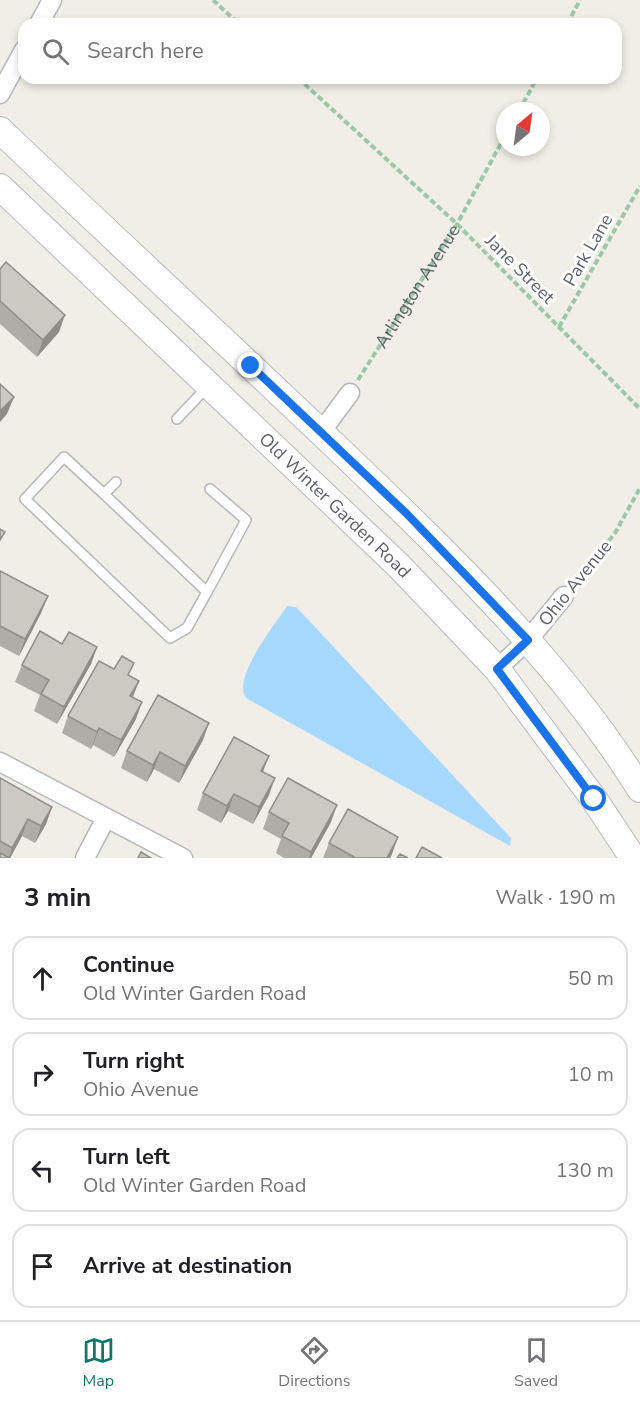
<!DOCTYPE html>
<html lang="en">
<head>
<meta charset="utf-8">
<style>
	:root { --surface:#fff; --page:#f6f6f6; --text:#202124; --muted:#757577; --line:#e0e0e0; --accent:#0f766e }
	body { margin:0; font-family:"Nunito Sans",sans-serif; background:var(--page); color:var(--text) }
	.compass { position:absolute; left:496px; top:102px; width:54px; height:54px; border-radius:50%; background:var(--surface); box-shadow:0 3px 9px #0003; rotate:29deg }
	.stop { position:absolute; width:18px; height:18px; margin:-14px; border:4px solid #1a73e8; border-radius:50%; background:#fff }
	.stop.end { background:#1a73e8; border-color:#fff; box-shadow:0 2px 6px #0008 }
	.list { margin:0; padding:0; list-style:none }
	h2 { display:flex; justify-content:space-between; align-items:center; height:78px; margin:0; padding:0 24px; font-size:26px }
	h2 small { font-size:20px; font-weight:400; color:var(--muted) }
	.list li { display:grid; grid-template-columns:39px 1fr auto; gap:18px; align-items:center; box-sizing:border-box; height:84px; margin:0 12px 12px; padding:0 12px; border:2px solid var(--line); border-radius:18px }
	.list b { display:block; font-size:22px; white-space:nowrap }
	.list p { margin:0; font-size:20px; white-space:nowrap; color:var(--muted) }
	.list em { font-size:20px; font-style:normal; color:var(--muted) }
	.icon { flex:none; width:33px; height:33px; fill:none; stroke:currentColor; stroke-width:2; stroke-linecap:round; stroke-linejoin:round }
	.map { position:relative; flex:none; width:640px; height:858px; overflow:hidden }
	.search { position:absolute; background:var(--surface); box-shadow:0 3px 9px #0003; left:18px; right:18px; top:18px; height:66px; display:flex; align-items:center; gap:15px; box-sizing:border-box; padding:0 21px; border-radius:18px; color:var(--muted); font-size:22px }
	.sheet { height:462px; background:var(--surface) }
	nav { display:flex; justify-content:space-around; align-items:center; box-sizing:border-box; height:84px; border-top:2px solid var(--line); background:var(--surface); font-size:16px; color:var(--muted) }
	nav a { display:grid; justify-items:center; gap:3px }
	nav .on { color:var(--accent) }
	.map>svg:first-child { display:block }
</style>
</head>
<body>
<div class="map">
<svg width="640" height="858" viewBox="0 0 640 858">
	<rect width="100%" height="100%" fill="#f0eee6"/>
	<path fill="#a7d9ff" d="M 287,606 L 296,607 L 303,614 L 511,838 L 510,846 L 246,698 C 232,677 275,625 287,606 Z"/>
	<g fill="none" stroke-linecap="round" stroke-linejoin="round">
		<g stroke="#b4b7bb" stroke-width="12">
			<g id="service">
				<path d="M 177,419 L 207,387"/>
				<path d="M 116,482 L 104,494 L 207,592 L 246,520 L 210,489"/>
				<path d="M 104,494 L 64,457 L 25,499 L 170,638 L 187,628 L 207,592"/>
			</g>
		</g>
		<g stroke="#b4b7bb" stroke-width="21">
			<g id="minor">
				<path d="M 39,24 L 52,0"/>
				<path d="M 0,94 L 24,50"/>
				<path d="M 321,432 L 350,393"/>
				<path d="M 497,669 L 528,640 L 564,596"/>
				<path d="M 0,762 L 183,858"/>
				<path d="M 85,858 L 106,818"/>
			</g>
		</g>
		<g stroke="#b5b9be" stroke-width="28">
			<g id="secondary">
				<path d="M 0,130 C 116,241 234,349 350,460 C 454,560 564,666 640,789"/>
				<path id="s2" d="M 0,187 L 399,566 L 497,669 L 594,799 L 633,858"/>
			</g>
		</g>
		<g stroke="#9cc8a9" stroke-width="4" stroke-dasharray="6 3" stroke-linecap="butt">
			<path d="M 213,0 L 239,24"/>
			<path d="M 567,24 L 580,0"/>
			<path d="M 298,78 L 457,224 L 640,409"/>
			<path d="M 519,111 L 537,78"/>
			<path d="M 559,327 L 640,186"/>
			<path id="s1" d="M 358,380 L 457,224 L 505,136"/>
			<path d="M 575,583 L 615,533 L 640,488"/>
		</g>
		<use href="#service" stroke="#fff" stroke-width="9"/>
		<use href="#minor" stroke="#fff" stroke-width="18"/>
		<use href="#secondary" stroke="#fff" stroke-width="26"/>
	</g>
	<g fill="#afada8">
		<path d="M 0,269 L 59,332 L 37,357 L 0,324 Z"/>
		<path d="M 0,571 L 48,596 L 41,613 L 19,656 L 0,646 Z"/>
		<path d="M 62,644 L 97,647 L 91,664 L 57,724 L 34,711 L 40,695 L 15,682 L 22,665 Z"/>
		<path d="M 114,669 L 139,681 L 133,697 L 136,719 L 114,757 L 93,745 L 91,749 L 62,733 L 68,716 Z"/>
		<path d="M 203,740 L 179,783 L 154,769 L 147,782 L 121,768 L 127,751 Z"/>
		<path d="M 269,756 L 263,772 L 269,795 L 253,824 L 228,811 L 221,823 L 197,810 L 203,793 Z"/>
		<path d="M 0,778 L 52,807 L 46,824 L 35,843 L 22,836 L 10,858 L 0,858 Z"/>
		<path d="M 269,812 L 331,822 L 311,858 L 284,858 L 276,853 L 281,839 L 263,829 Z"/>
		<path d="M 329,843 L 392,854 L 390,858 L 323,858 Z"/>
	</g>
	<g fill="#8f8d88">
		<path d="M 65,315 L 59,332 L 37,357 L 43,340 Z"/>
		<path d="M 14,397 L 7,414 L 0,422 L 0,411 Z"/>
		<path d="M 48,596 L 41,613 L 19,656 L 25,639 Z"/>
		<path d="M 97,647 L 91,664 L 57,724 L 64,707 Z"/>
		<path d="M 139,681 L 132,698 L 130,696 Z"/>
		<path d="M 142,702 L 136,719 L 114,757 L 121,740 Z"/>
		<path d="M 209,723 L 203,740 L 179,783 L 185,766 Z"/>
		<path d="M 99,728 L 93,745 L 91,749 L 97,732 Z"/>
		<path d="M 160,752 L 154,769 L 147,782 L 153,765 Z"/>
		<path d="M 269,756 L 262,773 L 261,771 Z"/>
		<path d="M 275,778 L 269,795 L 253,824 L 259,807 Z"/>
		<path d="M 234,794 L 228,811 L 221,823 L 227,806 Z"/>
		<path d="M 337,805 L 331,822 L 311,858 L 309,858 L 311,852 Z"/>
		<path d="M 52,807 L 46,824 L 35,843 L 41,826 Z"/>
		<path d="M 28,819 L 22,836 L 10,858 L 9,858 L 12,848 Z"/>
		<path d="M 398,837 L 392,854 L 390,858 L 387,858 Z"/>
	</g>
	<g fill="#ccc9c3" stroke="#8f8d88" stroke-width="1.5">
		<path d="M 6,262 L 65,315 L 43,340 L 0,301 L 0,269 Z"/>
		<path d="M 0,384 L 14,397 L 0,411 Z"/>
		<path d="M 0,529 L 5,532 L 0,540 Z"/>
		<path d="M 0,571 L 48,596 L 25,639 L 0,626 Z"/>
		<path d="M 40,631 L 62,644 L 69,632 L 97,647 L 64,707 L 41,694 L 49,680 L 22,665 Z"/>
		<path d="M 122,656 L 134,663 L 128,675 L 139,681 L 130,696 L 142,702 L 121,740 L 99,728 L 97,732 L 68,716 L 99,661 L 114,669 Z"/>
		<path d="M 158,695 L 209,723 L 185,766 L 160,752 L 153,765 L 127,751 Z"/>
		<path d="M 234,737 L 269,756 L 261,771 L 275,778 L 259,807 L 234,794 L 227,806 L 203,793 Z"/>
		<path d="M 0,778 L 52,807 L 41,826 L 28,819 L 12,848 L 0,841 Z"/>
		<path d="M 288,778 L 337,805 L 311,852 L 282,836 L 289,823 L 269,812 Z"/>
		<path d="M 348,809 L 398,837 L 387,858 L 353,858 L 354,857 L 329,843 Z"/>
		<path d="M 422,847 L 442,858 L 416,858 Z"/>
		<path d="M 141,852 L 151,858 L 138,858 Z"/>
		<path d="M 0,853 L 10,858 L 0,858 Z"/>
		<path d="M 400,854 L 408,858 L 397,858 Z"/>
	</g>
	<g fill="none" stroke-linecap="round" stroke-linejoin="round">
		<path stroke="#1a73e8" stroke-width="8" d="M 251,366 L 406,513 L 528,640 L 497,669 L 594,799"/>
	</g>
	<g text-anchor="middle" stroke-width="6" stroke-linejoin="round" paint-order="stroke">
		<g font-size="18" fill="#5e6267" stroke="#fff">
			<text transform="translate(588 250) rotate(-60)" y="6">Park Lane</text>
			<text transform="translate(520 269) rotate(45)" y="6">Jane Street</text>
			<text dy="6" stroke="none"><textPath href="#s1" startOffset="111">Arlington Avenue</textPath></text>
			<text dy="6" stroke="none"><textPath href="#s2" startOffset="462">Old Winter Garden Road</textPath></text>
			<text transform="translate(575 583) rotate(-51)" y="6">Ohio Avenue</text>
		</g>
	</g>
</svg>
<svg class="compass" viewBox="-18 -18 36 36"><path d="M0-13l5 13h-10z" fill="#e53935"/><path d="M0 13l5-13h-10z" fill="#757577"/></svg>
<div class="stop" style="left:594px;top:799px"></div>
<div class="stop end" style="left:251px;top:366px"></div>
<div class="search"><svg class="icon" aria-label="search" viewBox="0 0 24 24"><circle cx="10" cy="10" r="6"/><path d="M15 15l6 6"/></svg>Search here</div>
</div>
<section class="sheet">
<h2>3 min<small>Walk · 190 m</small></h2>
<ul class="list">
<li><svg class="icon" aria-label="ahead" viewBox="0 0 24 24"><path d="M12 20V5M6 11l6-6 6 6"/></svg><div><b>Continue</b><p>Old Winter Garden Road</p></div><em>50 m</em></li>
<li><svg class="icon" aria-label="right" viewBox="0 0 24 24"><path d="M7 20v-9h11M14 6l5 5-5 5"/></svg><div><b>Turn right</b><p>Ohio Avenue</p></div><em>10 m</em></li>
<li><svg class="icon" aria-label="left" viewBox="0 0 24 24"><path d="M17 20v-9H6M10 6l-5 5 5 5"/></svg><div><b>Turn left</b><p>Old Winter Garden Road</p></div><em>130 m</em></li>
<li><svg class="icon" aria-label="arrive" viewBox="0 0 24 24"><path d="M6 21V4h12l-3 4 3 4H6"/></svg><div><b>Arrive at destination</b></div></li>
</ul>
</section>
<nav>
<a class="on"><svg class="icon" aria-label="map" viewBox="0 0 24 24"><path d="M3 6l6-2 6 2 6-2v14l-6 2-6-2-6 2zM9 4v14M15 6v14"/></svg>Map</a>
<a><svg class="icon" aria-label="directions" viewBox="0 0 24 24"><path d="M12 3l9 9-9 9-9-9zM9 14v-3h6M13 9l2 2-2 2"/></svg>Directions</a>
<a><svg class="icon" aria-label="saved" viewBox="0 0 24 24"><path d="M7 4h10v16l-5-4-5 4z"/></svg>Saved</a>
</nav>
</body>
</html>
